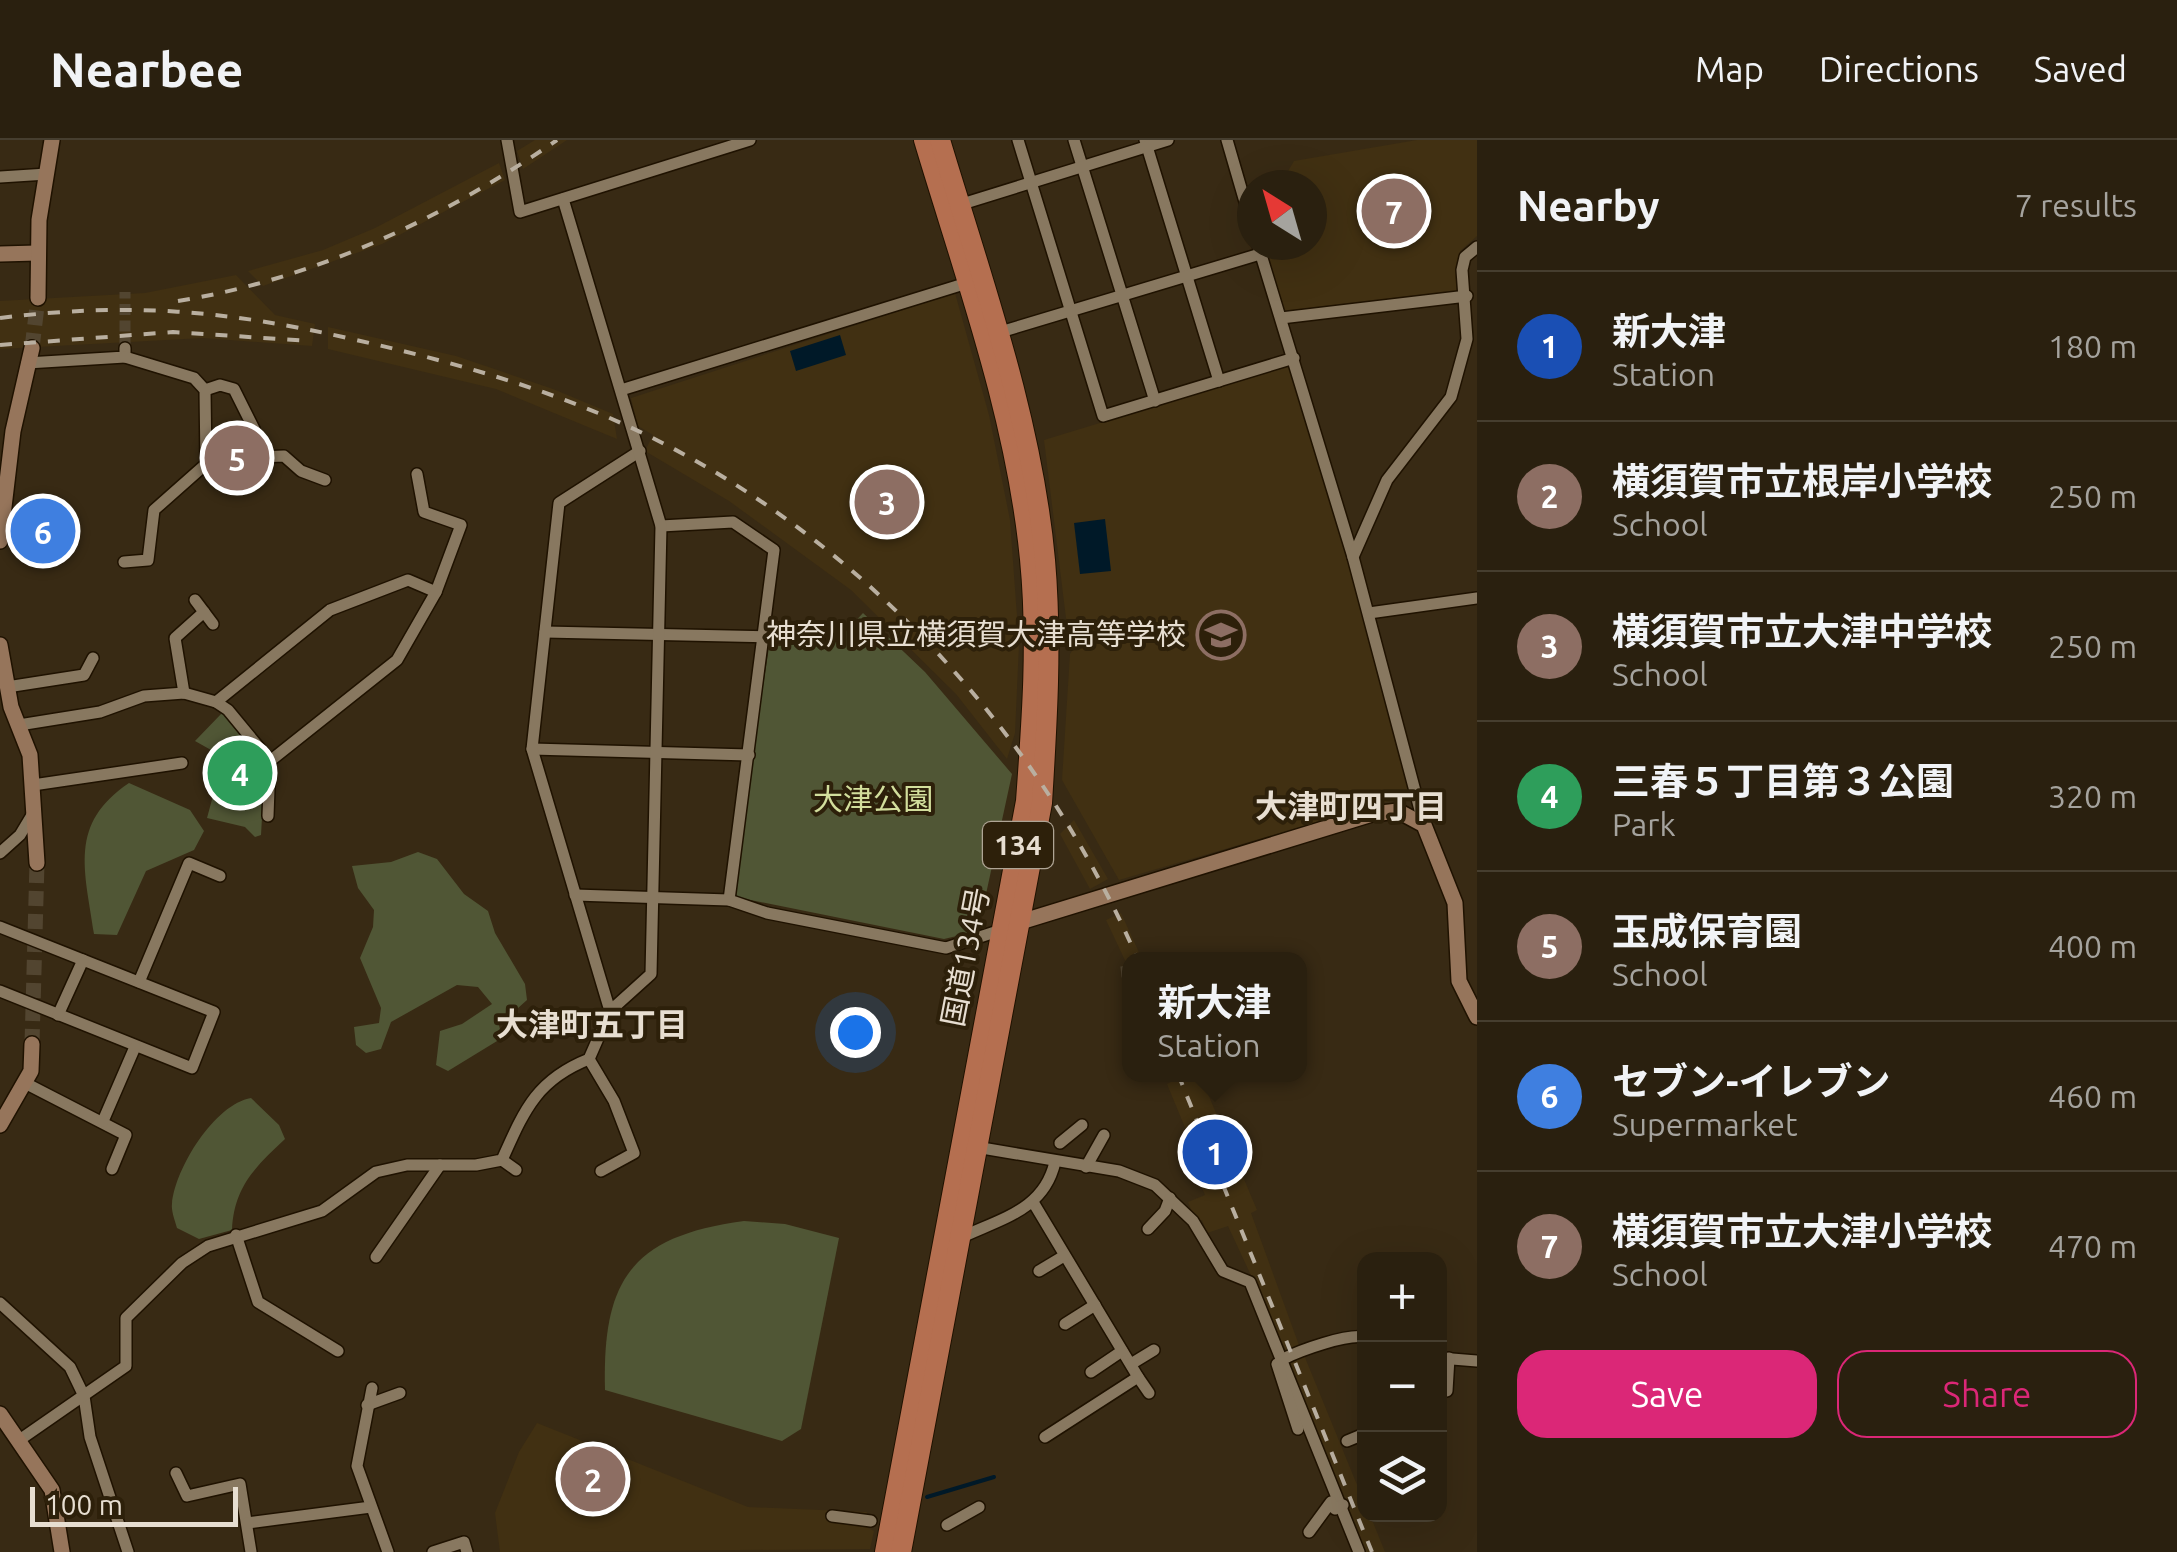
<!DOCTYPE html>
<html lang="en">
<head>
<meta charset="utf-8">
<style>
	:root { --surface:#2a200f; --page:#362d1d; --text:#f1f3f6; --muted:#a5a39e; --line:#463e2f; --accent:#db2777 }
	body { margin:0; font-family:Ubuntu,"Noto Sans JP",sans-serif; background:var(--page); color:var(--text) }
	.controls { position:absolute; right:30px; bottom:30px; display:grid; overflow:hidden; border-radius:20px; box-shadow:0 10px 40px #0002 }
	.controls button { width:90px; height:90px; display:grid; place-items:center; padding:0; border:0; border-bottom:2px solid var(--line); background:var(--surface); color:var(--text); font:50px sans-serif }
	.compass { position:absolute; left:1237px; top:30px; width:90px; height:90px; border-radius:50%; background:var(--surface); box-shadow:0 10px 40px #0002; rotate:323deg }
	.scale { position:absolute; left:30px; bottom:25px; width:208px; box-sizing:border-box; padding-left:10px; border:5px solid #e7ded1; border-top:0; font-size:28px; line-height:35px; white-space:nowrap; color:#e7ded1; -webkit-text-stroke:8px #2d200a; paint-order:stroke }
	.you { position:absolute; left:855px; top:892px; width:35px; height:35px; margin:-25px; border:8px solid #fff; border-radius:50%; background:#1a73e8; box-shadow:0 0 0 15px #1a73e833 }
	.badge { display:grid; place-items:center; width:65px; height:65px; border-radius:50%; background:var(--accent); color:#fff; font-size:32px; font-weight:700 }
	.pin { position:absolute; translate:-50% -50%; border:5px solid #fff; box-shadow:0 2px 10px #0006 }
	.popup { position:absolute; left:1122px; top:812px; width:185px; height:130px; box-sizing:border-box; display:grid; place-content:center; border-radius:20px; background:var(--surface); filter:drop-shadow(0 2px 8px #0005); font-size:32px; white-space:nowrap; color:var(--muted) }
	.popup b { font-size:38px; color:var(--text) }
	.popup::after { content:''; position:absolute; left:50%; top:100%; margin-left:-20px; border:20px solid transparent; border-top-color:var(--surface) }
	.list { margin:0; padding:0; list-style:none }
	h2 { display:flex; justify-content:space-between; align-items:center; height:130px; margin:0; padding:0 40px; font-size:42px }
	h2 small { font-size:32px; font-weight:400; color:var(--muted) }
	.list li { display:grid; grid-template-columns:65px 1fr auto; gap:30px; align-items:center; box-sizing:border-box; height:150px; padding:0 40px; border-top:2px solid var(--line) }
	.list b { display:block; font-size:38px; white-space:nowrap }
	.list p { margin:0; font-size:32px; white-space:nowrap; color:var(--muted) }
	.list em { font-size:32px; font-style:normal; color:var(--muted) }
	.actions { display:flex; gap:20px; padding:30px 40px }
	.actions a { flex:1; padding:22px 0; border:2px solid var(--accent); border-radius:30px; text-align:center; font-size:35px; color:var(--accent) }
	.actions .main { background:var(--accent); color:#fff }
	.icon { flex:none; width:55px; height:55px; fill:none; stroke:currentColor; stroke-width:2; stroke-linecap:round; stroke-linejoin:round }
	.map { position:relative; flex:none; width:1477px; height:1412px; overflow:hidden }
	header { display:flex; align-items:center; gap:60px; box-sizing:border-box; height:140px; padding:0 50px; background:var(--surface); border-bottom:2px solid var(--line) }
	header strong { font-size:48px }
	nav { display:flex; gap:55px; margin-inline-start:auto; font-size:35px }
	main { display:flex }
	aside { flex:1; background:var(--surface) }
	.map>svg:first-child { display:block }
</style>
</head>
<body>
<header>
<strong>Nearbee</strong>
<nav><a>Map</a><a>Directions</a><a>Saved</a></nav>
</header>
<main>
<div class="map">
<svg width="1477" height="1412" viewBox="0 0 1477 1412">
	<rect width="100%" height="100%" fill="#382a14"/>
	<g fill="#413012">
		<path d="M 535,0 L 567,0 L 523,29 L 517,11 Z"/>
		<path d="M 1417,0 L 1477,0 L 1477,96 L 1460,111 L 1462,148 L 1459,153 L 1281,178 L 1263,105 L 1312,105 L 1312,45 L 1280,45 L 1294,21 Z"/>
		<path d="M 499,23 L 505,40 L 382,104 L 263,146 L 248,131 L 323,110 L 375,88 Z"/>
		<path d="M 236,135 L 275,175 L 315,184 L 312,206 L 203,198 L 0,209 L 0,161 L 145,153 Z"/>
		<path d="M 955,153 L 989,275 L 1010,380 L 1019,504 L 1015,593 L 1007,619 L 956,554 L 851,450 L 729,361 L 645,311 L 653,295 L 638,286 L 631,258 Z"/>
		<path d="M 328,187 L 456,216 L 553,249 L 613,274 L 617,299 L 496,249 L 328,209 Z"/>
		<path d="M 1290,225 L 1414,645 L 1409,655 L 1119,740 L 1062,640 L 1070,514 L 1074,508 L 1066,478 L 1044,300 Z"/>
		<path d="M 1074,680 L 1108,739 L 1090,749 L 1060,694 Z"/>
		<path d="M 1121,773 L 1142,819 L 1130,820 L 1130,844 L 1126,833 L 1130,831 L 1106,780 Z"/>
		<path d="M 1168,935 L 1200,935 L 1257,1070 L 1251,1073 L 1300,1208 L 1286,1211 L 1228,1086 L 1207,1093 L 1202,1080 L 1196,1082 L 1188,1062 L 1205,1055 L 1182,1001 L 1186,990 L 1167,944 L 1171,942 Z"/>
		<path d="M 1304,1215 L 1364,1362 L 1364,1374 L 1370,1375 L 1385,1412 L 1365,1412 L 1289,1222 Z"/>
		<path d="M 537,1283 L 748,1367 L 867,1372 L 866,1387 L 874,1391 L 870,1409 L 500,1412 L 495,1373 L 519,1312 Z"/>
	</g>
	<g fill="#505635">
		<path d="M 863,473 L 925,532 L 1012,634 L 978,791 L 944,799 L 731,756 L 769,507 L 837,501 Z"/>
		<path d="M 222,573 L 265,625 L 261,695 L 255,697 L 245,687 L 207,678 L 217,641 L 211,610 L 195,601 Z"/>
		<path d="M 129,643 L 190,670 L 204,691 L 194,710 L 146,731 L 117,795 L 94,794 C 85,730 68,684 129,643 Z"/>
		<path d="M 418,712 L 437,719 L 464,754 L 488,771 L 495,793 L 525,844 L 527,860 L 499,885 L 502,898 L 448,931 L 436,925 L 440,891 L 462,884 L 492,864 L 478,847 L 457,845 L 391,882 L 381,909 L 366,913 L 356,905 L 354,887 L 379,883 L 381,868 L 360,818 L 373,787 L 374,770 L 358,748 L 352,726 L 391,722 Z"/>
		<path d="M 251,958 L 279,985 L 285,999 C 255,1027 234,1047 232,1090 L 199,1099 L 177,1088 C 175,1081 171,1071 172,1064 C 175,1028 215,964 251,958 Z"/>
		<path d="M 744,1081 L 785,1084 L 839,1098 L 801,1289 L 782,1301 L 605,1250 C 602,1139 632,1096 744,1081 Z"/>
	</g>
	<g fill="#001928">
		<path d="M 840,195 L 846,215 L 796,231 L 790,211 Z"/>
		<path d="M 1105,379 L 1111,431 L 1080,434 L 1074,383 Z"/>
	</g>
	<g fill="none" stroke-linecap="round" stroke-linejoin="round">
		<path stroke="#001928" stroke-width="4" d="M 927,1357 L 994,1337"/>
		<g stroke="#524530" stroke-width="11" stroke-dasharray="11 5.5" stroke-linecap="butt">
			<path d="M 125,208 L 125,152"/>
			<path d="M 1121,832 L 1130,831"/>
		</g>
		<g stroke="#524530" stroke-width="15" stroke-dasharray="15 8" stroke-linecap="butt">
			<path d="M 32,208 L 38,158"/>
			<path d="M 32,904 L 37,723"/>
		</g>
		<g stroke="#1f1200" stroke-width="14">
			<g id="street">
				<path d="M 507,0 L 520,72 L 750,0"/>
				<path d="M 1018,0 L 1103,276 L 1294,218"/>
				<path d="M 1074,0 L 1155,261"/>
				<path d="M 1145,0 L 1219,241"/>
				<path d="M 1227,0 L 1252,86"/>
				<path d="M 0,37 L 47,34"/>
				<path d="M 959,65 L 1168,0"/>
				<path d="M 1258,105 L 1353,417 L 1424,685"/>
				<path d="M 1281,178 L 1467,156"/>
				<path d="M 997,193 L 1260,114"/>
				<path d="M 27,223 L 125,217 L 125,208"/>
				<path d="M 205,250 L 220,245 L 234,249 L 254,289 L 260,317 L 284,316 L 301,331 L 325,340"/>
				<path d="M 621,250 L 967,143"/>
				<path d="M 661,386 L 733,382 L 774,410 L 729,760"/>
				<path d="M 1353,417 L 1387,340 L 1451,257 L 1467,199 L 1462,130 L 1465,117 L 1477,107"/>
				<path d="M 124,422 L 148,420 L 154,370 L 206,324 L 205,250 L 194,238 L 125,217"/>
				<path d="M 195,460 L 213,484"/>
				<path d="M 1369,473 L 1477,458"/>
				<path d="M 545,492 L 819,498"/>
				<path d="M 7,547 L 84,535 L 93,518"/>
				<path d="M 184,553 L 175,498 L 204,472"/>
				<path d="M 216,562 L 330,470 L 408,440 L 436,452"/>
				<path d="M 19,585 L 100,572 L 144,556 L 184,553 L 216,562 L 228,570 L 270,621 L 268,676"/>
				<path d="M 532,609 L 749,615"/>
				<path d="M 270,621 L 397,520 L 436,452 L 461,385 L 424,372 L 417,334"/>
				<path d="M 33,645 L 182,623"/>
				<path d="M 0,713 L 20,695 L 35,670"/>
				<path d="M 575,755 L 729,760 L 767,773 L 946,808 L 1001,790"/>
				<path d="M 0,787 L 214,872 L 192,928 L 0,851"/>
				<path d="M 139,842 L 189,723 L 220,736"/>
				<path d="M 610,871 L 532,609 L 559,363 L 640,311"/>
				<path d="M 58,875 L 83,820"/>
				<path d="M 589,919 L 614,961 L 634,1013 L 601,1031"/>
				<path d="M 25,943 L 126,995 L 112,1029"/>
				<path d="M 103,981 L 135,907"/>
				<path d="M 1060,1003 L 1082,985"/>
				<path d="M 976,1007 L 1119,1031 L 1155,1045 L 1193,1081 L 1223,1131 L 1250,1142 L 1359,1412"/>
				<path d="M 502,1020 L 516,1030"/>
				<path d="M 1086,1027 L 1104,995"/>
				<path d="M 1033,1062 L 1138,1237 L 1045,1297"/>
				<path d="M 1148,1089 L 1165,1071 L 1170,1058"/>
				<path d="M 236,1095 L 258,1162 L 338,1211"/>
				<path d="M 960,1098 C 1002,1078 1044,1070 1055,1022"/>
				<path d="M 376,1117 L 440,1025"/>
				<path d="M 1039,1131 L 1064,1116"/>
				<path d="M 0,1163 L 70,1227 L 84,1256 L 90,1297 L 128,1412"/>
				<path d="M 1065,1184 L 1095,1165"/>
				<path d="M 1440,1218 L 1477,1221"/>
				<path d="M 1283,1219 C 1301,1210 1346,1194 1364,1197"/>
				<path d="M 1131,1224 L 1154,1210"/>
				<path d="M 1277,1224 L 1298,1289"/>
				<path d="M 1091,1232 L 1122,1211"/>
				<path d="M 1138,1237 L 1149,1253"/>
				<path d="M 372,1248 L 357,1326 L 388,1412"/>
				<path d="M 1447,1251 L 1449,1218"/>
				<path d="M 367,1265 L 400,1253"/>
				<path d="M 18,1301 L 126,1226 L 126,1178 L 182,1123 L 208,1106 L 322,1071 L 376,1032 L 407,1025 L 476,1025 L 502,1020 C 524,971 536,940 589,919 L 610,871 L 651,834 L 661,386 L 563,59"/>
				<path d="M 1347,1301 L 1364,1294"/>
				<path d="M 176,1333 L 187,1356 L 240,1344 L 251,1412"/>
				<path d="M 832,1376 L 871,1381"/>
				<path d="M 247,1383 L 371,1367"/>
				<path d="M 947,1385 L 979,1367"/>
				<path d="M 1309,1392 L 1331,1362 L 1335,1369 L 1343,1365"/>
				<path d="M 433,1412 L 464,1402 L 467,1412"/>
			</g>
		</g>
		<g stroke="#1f1200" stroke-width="18">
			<g id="secondary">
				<path d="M 0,114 L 37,113"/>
				<path d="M 38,158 L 39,80 L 52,0"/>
				<path d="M 0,401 L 13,291 L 32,208"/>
				<path d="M 0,505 L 11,567 L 30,615 L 37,723"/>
				<path d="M 1014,784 L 1372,674 L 1398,671 L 1424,685 L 1455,763 L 1459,841 L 1477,877"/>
				<path d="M 0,985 L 31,931 L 32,904"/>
				<path d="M 0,1274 L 52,1350 L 62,1412"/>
			</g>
		</g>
		<g stroke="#1f1200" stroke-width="22">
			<g id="highway">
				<path d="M 885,1412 L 1026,661 C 1032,580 1038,500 1030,419 C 1016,276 965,137 924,0"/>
				<path d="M 901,1412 L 1042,663 C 1047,582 1052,502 1045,420 C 1032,277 981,137 940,0"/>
			</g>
		</g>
		<use href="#street" stroke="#887860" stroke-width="11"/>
		<use href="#secondary" stroke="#96755b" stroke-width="15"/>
		<use href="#highway" stroke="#b56f50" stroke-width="20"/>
		<g stroke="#b9afa0" stroke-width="4" stroke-dasharray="12 12" stroke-linecap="butt">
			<path d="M 178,161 C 315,139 444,78 557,0"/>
			<path d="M 0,178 C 131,162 224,170 352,199 C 436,218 518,240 598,273 C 840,374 1035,581 1138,820"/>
			<path d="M 0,205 L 173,192 L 310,201"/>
			<path d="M 1178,934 L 1372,1412"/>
		</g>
	</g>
	<defs>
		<g id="school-ring" transform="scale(2.5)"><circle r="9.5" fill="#2d200a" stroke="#8d6e63" stroke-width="1.5"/><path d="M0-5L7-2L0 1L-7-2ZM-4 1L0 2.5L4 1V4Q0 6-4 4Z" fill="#8d6e63"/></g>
	</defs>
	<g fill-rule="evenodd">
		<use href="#school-ring" x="1221" y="495"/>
	</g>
	<g text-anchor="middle" stroke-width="8" stroke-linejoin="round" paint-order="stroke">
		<rect fill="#2d200a" stroke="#afa595" stroke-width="2.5" x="983" y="682" width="70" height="46" rx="8"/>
		<g font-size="28" font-weight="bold" fill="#e7ded1">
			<text x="1018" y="715">134</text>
		</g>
		<g font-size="30" fill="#e7ded1" stroke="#2d200a" text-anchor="end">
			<text x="1186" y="505">神奈川県立横須賀大津高等学校</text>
		</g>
		<g font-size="30" fill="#d2de9c" stroke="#2d200a">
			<text x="873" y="670">大津公園</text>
		</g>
		<g font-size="30" fill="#e7ded1" stroke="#2d200a">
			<text transform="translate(966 817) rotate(-79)" y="10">国道134号</text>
		</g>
		<g font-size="32" font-weight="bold" fill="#e7ded1" stroke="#2d200a">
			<text x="1351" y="678">大津町四丁目</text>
			<text x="592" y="896">大津町五丁目</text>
		</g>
	</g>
</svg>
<div class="controls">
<button>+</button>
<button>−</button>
<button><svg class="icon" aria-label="layers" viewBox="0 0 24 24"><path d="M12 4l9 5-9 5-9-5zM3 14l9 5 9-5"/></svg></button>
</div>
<svg class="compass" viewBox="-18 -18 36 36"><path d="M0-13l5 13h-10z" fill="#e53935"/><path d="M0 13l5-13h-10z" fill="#a5a39e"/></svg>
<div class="scale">100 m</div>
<div class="you"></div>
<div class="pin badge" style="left:1215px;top:1012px;background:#1a4fb4">1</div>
<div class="popup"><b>新大津</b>Station</div>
<div class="pin badge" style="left:593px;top:1339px;background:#8d6e63">2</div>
<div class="pin badge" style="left:887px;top:362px;background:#8d6e63">3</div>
<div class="pin badge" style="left:240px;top:633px;background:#2e9e5b">4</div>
<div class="pin badge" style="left:237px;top:318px;background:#8d6e63">5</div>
<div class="pin badge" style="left:43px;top:391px;background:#3f7fe0">6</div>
<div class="pin badge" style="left:1394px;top:71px;background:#8d6e63">7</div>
</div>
<aside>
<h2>Nearby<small>7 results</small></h2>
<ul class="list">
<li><span class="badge" style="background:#1a4fb4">1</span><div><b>新大津</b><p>Station</p></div><em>180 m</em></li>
<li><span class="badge" style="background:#8d6e63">2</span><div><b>横須賀市立根岸小学校</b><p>School</p></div><em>250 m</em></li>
<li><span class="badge" style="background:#8d6e63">3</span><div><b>横須賀市立大津中学校</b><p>School</p></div><em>250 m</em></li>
<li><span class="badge" style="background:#2e9e5b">4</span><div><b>三春５丁目第３公園</b><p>Park</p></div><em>320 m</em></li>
<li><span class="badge" style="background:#8d6e63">5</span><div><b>玉成保育園</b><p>School</p></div><em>400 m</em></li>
<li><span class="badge" style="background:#3f7fe0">6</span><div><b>セブン-イレブン</b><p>Supermarket</p></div><em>460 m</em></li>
<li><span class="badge" style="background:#8d6e63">7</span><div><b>横須賀市立大津小学校</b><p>School</p></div><em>470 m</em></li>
</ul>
<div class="actions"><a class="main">Save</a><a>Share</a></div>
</aside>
</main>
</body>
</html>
